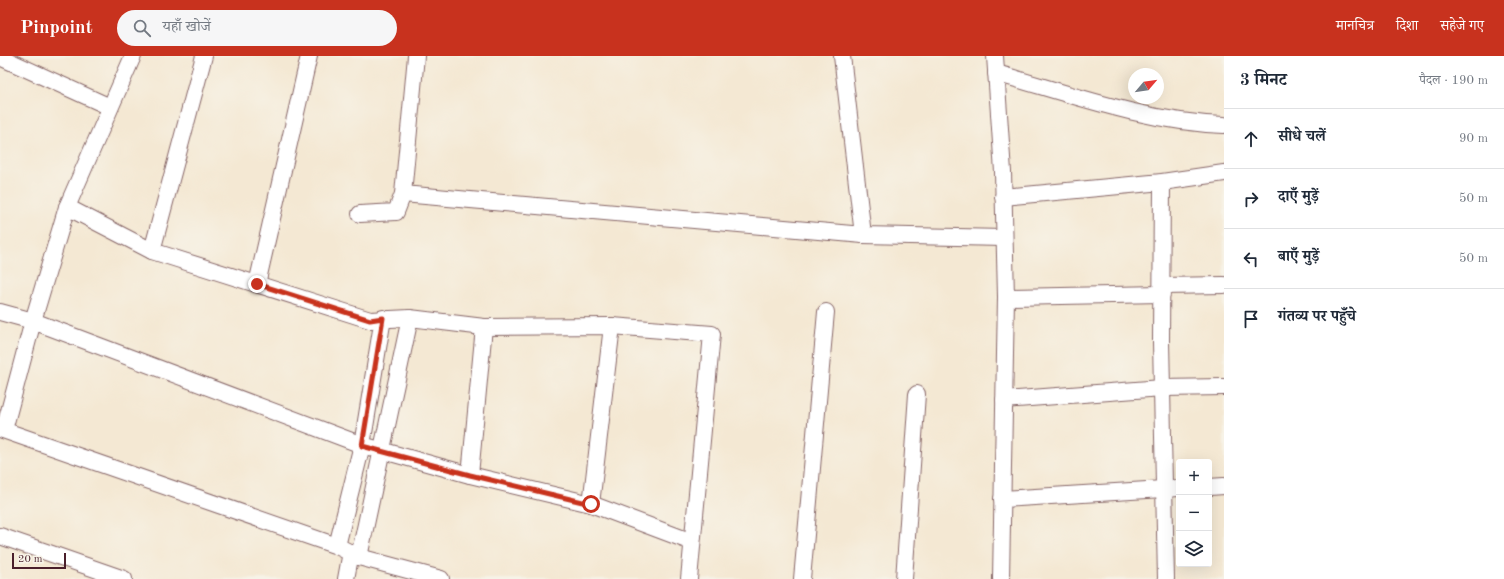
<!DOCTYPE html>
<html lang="hi">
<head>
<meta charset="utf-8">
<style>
	:root { --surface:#fff; --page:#f6f6f7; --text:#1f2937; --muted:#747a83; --line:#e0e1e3; --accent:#c8321e }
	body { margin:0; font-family:"Old Standard TT","Noto Serif Devanagari",serif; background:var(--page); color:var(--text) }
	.controls { position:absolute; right:12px; bottom:12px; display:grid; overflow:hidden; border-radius:4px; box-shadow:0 4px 16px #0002 }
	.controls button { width:36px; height:36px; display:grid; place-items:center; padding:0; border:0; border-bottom:1px solid var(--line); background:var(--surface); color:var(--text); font:20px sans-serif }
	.compass { position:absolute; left:1128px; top:12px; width:36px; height:36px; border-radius:50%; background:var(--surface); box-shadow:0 4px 16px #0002; rotate:61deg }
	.scale { position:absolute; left:12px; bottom:10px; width:54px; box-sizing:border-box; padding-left:4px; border:2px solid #4a1f2b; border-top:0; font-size:11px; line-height:14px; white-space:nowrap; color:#4a1f2b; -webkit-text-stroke:3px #f7f3e8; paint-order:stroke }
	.stop { position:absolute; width:12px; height:12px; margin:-9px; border:3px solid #c8321e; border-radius:50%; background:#fff }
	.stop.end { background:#c8321e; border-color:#fff; box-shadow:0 1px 4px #0008 }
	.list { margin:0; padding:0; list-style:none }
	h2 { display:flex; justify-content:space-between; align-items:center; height:52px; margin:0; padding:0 16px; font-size:17px }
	h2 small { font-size:13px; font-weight:400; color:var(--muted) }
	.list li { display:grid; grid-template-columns:26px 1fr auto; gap:12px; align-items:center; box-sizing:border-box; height:60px; padding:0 16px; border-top:1px solid var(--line) }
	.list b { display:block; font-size:15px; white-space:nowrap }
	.list em { font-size:13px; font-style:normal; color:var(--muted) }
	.icon { flex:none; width:22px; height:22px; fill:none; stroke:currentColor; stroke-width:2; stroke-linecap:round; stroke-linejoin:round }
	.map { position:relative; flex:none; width:1224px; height:523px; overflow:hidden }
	header { display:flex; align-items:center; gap:24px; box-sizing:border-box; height:56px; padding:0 20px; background:var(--accent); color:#fff }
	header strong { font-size:19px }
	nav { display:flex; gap:22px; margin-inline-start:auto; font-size:14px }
	.search { width:280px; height:36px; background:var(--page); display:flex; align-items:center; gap:10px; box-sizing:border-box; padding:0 14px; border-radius:22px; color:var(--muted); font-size:15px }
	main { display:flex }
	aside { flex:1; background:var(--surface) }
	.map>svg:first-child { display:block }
</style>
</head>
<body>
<header>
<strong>Pinpoint</strong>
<div class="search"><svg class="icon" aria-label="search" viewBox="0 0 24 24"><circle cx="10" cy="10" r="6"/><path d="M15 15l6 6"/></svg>यहाँ खोजें</div>
<nav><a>मानचित्र</a><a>दिशा</a><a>सहेजे गए</a></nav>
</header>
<main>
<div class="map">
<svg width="1224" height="523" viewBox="0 0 1224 523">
	<rect width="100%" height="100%" fill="#f7f3e8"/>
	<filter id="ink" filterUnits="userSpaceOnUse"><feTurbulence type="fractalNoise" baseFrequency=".025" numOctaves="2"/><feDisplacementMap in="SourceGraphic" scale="8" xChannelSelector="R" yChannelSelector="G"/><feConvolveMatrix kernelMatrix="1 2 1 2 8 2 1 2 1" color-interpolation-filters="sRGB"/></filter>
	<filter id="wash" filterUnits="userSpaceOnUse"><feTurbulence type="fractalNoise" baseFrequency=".012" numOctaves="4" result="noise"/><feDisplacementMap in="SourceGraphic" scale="16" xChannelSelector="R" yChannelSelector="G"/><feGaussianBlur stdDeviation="0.9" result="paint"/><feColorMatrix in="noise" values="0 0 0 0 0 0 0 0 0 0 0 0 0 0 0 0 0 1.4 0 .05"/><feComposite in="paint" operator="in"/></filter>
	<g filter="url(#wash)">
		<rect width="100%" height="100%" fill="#f4e8d3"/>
	</g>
	<g filter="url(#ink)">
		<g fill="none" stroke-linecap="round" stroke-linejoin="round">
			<g stroke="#866566" stroke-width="18">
				<g id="street">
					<path d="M 842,0 L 863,179"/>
					<path d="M 995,0 L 1003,116 L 1006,241 L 1001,523"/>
					<path d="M 0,1 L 110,51"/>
					<path d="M 996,17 C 1070,38 1146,66 1224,69"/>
					<path d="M 1162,126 L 1161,285 L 1166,523"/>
					<path d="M 403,138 L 863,179 L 1004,182"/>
					<path d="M 1003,141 L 1162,126 L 1224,117"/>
					<path d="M 67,151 L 152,195 L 370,264 L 410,262 L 484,271 L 612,270 L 712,278 L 689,523"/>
					<path d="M 360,158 L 396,156 L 403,138 L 416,0"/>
					<path d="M 152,195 L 204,0"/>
					<path d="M 257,228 L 309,0"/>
					<path d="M 1162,230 L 1224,229"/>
					<path d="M 1006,241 L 1162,238"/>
					<path d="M 0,256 L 33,265 L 362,389 L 470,419 L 591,448 L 692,486"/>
					<path d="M 1004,344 L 1162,332 L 1224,331"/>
					<path d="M 0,373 L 337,490 L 359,501 L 441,523"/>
					<path d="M 4,374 L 33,265 L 67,151 L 133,0"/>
					<path d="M 470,419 L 484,271"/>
					<path d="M 1209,431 L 1224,430"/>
					<path d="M 1002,443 L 1179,432"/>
					<path d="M 591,448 L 612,270"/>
					<path d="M 0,480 L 124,523"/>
					<path d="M 337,490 L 362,389 L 383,262"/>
					<path d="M 359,501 L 410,262"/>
					<path d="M 346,523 L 351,496"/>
					<path d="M 802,523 L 826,256"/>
					<path d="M 904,523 L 917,338"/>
				</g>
			</g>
			<use href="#street" stroke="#fff" stroke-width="16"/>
		</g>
	</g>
	<g fill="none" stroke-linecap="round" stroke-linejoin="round" filter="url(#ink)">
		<path stroke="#c8321e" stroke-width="5" d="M 257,228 L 370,264 L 383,262 L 362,390 L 470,419 L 591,448"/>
	</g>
</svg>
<div class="controls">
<button>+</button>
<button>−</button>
<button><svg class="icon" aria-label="layers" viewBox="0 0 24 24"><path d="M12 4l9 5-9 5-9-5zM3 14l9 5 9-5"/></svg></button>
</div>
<svg class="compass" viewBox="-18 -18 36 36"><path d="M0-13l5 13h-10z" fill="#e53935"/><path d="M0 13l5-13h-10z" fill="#747a83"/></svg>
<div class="scale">20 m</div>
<div class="stop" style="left:591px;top:448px"></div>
<div class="stop end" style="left:257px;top:228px"></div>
</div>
<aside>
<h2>3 मिनट<small>पैदल · 190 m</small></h2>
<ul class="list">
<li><svg class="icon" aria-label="ahead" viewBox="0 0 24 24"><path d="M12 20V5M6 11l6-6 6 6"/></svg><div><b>सीधे चलें</b></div><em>90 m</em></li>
<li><svg class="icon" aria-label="right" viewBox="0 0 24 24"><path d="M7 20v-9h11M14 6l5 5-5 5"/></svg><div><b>दाएँ मुड़ें</b></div><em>50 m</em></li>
<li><svg class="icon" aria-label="left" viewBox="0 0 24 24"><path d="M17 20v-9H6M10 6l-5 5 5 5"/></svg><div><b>बाएँ मुड़ें</b></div><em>50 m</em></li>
<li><svg class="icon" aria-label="arrive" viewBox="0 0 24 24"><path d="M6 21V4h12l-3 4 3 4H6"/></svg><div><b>गंतव्य पर पहुँचे</b></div></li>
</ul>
</aside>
</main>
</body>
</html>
